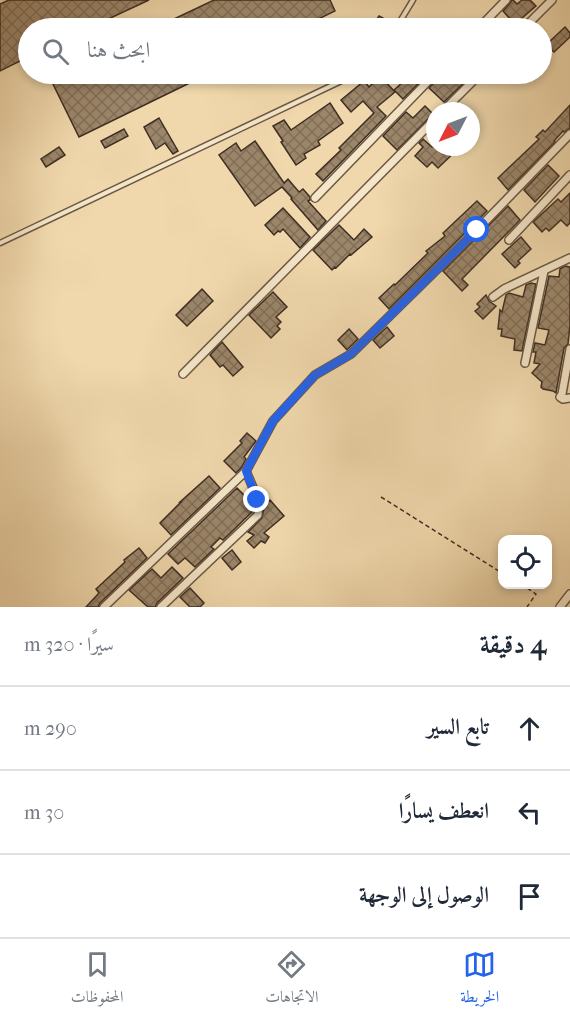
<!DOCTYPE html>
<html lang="ar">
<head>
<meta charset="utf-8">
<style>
	:root { --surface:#fff; --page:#f6f6f7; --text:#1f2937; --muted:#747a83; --line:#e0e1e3; --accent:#2563eb }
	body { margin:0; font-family:"IM FELL French Canon",Amiri,serif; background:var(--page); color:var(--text); direction:rtl }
	.controls { position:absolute; right:18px; bottom:18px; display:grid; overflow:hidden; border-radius:12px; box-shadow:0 3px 9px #0003 }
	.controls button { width:54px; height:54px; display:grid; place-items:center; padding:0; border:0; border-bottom:2px solid var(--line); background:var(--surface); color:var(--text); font:30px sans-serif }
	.compass { position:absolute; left:426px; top:102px; width:54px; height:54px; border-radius:50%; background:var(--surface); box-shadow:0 3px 9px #0003; rotate:228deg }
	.stop { position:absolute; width:18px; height:18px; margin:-14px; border:4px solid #2563eb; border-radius:50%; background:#fff }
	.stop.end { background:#2563eb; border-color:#fff; box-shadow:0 2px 6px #0008 }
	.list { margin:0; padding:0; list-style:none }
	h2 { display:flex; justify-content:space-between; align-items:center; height:78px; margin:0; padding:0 24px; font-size:26px }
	h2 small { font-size:20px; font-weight:400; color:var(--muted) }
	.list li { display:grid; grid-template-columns:39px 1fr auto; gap:18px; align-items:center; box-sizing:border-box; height:84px; padding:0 24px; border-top:2px solid var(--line) }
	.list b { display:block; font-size:22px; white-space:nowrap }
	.list em { font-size:20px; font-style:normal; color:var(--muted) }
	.icon { flex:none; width:33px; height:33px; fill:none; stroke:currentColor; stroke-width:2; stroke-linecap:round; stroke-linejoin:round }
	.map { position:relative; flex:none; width:570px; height:607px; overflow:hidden; direction:ltr }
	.search { position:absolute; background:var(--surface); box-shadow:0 3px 9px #0003; left:18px; right:18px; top:18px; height:66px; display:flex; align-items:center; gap:15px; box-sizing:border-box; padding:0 21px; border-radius:33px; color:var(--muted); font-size:22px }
	.sheet { height:330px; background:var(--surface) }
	nav { display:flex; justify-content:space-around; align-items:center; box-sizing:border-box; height:84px; border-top:2px solid var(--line); background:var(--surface); font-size:16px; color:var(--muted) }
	nav a { display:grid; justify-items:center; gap:3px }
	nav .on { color:var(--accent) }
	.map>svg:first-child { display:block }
</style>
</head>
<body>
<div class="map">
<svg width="570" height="607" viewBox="0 0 570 607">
	<defs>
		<pattern id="building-cross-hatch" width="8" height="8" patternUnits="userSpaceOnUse" patternTransform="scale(1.5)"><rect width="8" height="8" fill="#9b866a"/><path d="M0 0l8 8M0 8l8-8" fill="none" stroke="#806e57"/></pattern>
	</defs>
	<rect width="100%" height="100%" fill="#f0d8ac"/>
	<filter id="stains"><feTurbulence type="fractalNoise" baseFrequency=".00333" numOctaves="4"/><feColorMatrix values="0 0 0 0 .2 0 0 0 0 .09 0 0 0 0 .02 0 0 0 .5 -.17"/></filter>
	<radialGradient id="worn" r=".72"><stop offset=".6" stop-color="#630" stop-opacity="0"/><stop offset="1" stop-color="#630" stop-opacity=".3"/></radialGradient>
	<g fill="url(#building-cross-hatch)" stroke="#3f2d23" stroke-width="1.5">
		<path d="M 9,0 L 149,0 L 89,28 L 28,28 L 28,57 L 0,71 L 0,4 Z"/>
		<path d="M 214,0 L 330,0 L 335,11 L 300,28 L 155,28 Z"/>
		<path d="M 512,0 L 513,0 L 517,4 L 522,0 L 530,0 L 536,6 L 521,19 L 523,21 L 520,24 L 518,28 L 503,11 L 510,3 Z"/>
		<path d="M 379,16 L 394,24 L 391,28 L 371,28 Z"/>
		<path d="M 469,19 L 475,25 L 474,28 L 454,28 L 463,20 L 466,23 Z"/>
		<path d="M 565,27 L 570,33 L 570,37 L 554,52 L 546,45 Z"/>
		<path d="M 63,74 L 208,74 L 79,137 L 51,80 Z"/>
		<path d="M 412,74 L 428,74 L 403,99 L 394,90 Z"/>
		<path d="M 441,74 L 473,74 L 444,102 L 429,88 L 439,77 Z"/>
		<path d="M 380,76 L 395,92 L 377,107 L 386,116 L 323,181 L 316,174 L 341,150 L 339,148 L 374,113 L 363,101 L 351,112 L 341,100 L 364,81 L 369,87 Z"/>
		<path d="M 330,103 L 343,123 L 318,141 L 320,145 L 304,154 L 306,158 L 296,165 L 281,142 L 283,141 L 273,126 L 284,120 L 291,130 Z"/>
		<path d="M 570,105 L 570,128 L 564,132 L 563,131 L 554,141 L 555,142 L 508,190 L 498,178 L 539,139 L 536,137 L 543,130 L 545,132 Z"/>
		<path d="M 425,106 L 433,114 L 397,150 L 383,136 L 406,112 L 413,118 Z"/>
		<path d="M 159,118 L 178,151 L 173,154 L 165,143 L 156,149 L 144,127 Z"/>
		<path d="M 124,129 L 128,136 L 105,148 L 101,141 Z"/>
		<path d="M 423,139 L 432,147 L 460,147 L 438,168 L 432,162 L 427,167 L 415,156 L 423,147 L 419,143 Z"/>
		<path d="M 255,141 L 284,183 L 288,179 L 299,192 L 303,189 L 310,197 L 310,200 L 308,201 L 326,221 L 318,230 L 291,199 L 292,198 L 282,187 L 255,206 L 219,155 L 236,143 L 241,151 Z"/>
		<path d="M 59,147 L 65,155 L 46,167 L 41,159 Z"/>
		<path d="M 548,165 L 559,176 L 535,202 L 524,190 Z"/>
		<path d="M 570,193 L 570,223 L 567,226 L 561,220 L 549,231 L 546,228 L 542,232 L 533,222 L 558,199 L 561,202 Z"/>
		<path d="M 477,201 L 487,211 L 389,309 L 379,298 L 394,284 L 395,285 L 428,253 L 426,251 L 445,236 L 443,233 Z"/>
		<path d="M 508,206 L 520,220 L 462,279 L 468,285 L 462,291 L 443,271 Z"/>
		<path d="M 283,208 L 310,237 L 300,248 L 283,229 L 280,232 L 278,231 L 274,235 L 265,225 Z"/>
		<path d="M 339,225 L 354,240 L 364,229 L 372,237 L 351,255 L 350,254 L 336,268 L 335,267 L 332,270 L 313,250 Z"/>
		<path d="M 521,237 L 531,249 L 518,261 L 520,263 L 515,268 L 502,254 Z"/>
		<path d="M 565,266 L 570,267 L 570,325 L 568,344 L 564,348 L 556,393 L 553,391 L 543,389 L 541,387 L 542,382 L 532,373 L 540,364 L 534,363 L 536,352 L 533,352 L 535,343 L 545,345 L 549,330 L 538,328 L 549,276 L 559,277 L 560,269 Z"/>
		<path d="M 531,283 L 536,284 L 522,351 L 514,350 L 515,339 L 501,336 L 502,329 L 498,329 L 500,310 L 502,312 L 506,295 L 509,293 L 523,297 L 526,285 Z"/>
		<path d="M 202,289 L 213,301 L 187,326 L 176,315 Z"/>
		<path d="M 273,292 L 287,307 L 276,317 L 281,322 L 277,326 L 280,329 L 271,338 L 249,315 Z"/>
		<path d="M 486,295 L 489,301 L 496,306 L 483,319 L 475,311 L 480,307 L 477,304 Z"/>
		<path d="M 387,327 L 394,336 L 380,348 L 373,340 Z"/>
		<path d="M 349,329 L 358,339 L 347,350 L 338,340 Z"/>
		<path d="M 222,342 L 243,367 L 233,376 L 223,365 L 220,367 L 210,355 Z"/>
		<path d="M 247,433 L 256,441 L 244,457 L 246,459 L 241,468 L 236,473 L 224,461 L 242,443 L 240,441 Z"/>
		<path d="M 209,476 L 220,488 L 171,535 L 160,523 L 181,502 L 180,502 Z"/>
		<path d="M 237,488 L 245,496 L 247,494 L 251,500 L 252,512 L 223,540 L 220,538 L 211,547 L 214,549 L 195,567 L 185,558 L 178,564 L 168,554 Z"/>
		<path d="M 270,500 L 284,516 L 264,533 L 269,537 L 265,543 L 261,541 L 254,548 L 247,541 L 254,535 L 248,532 L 262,518 L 264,506 Z"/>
		<path d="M 139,548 L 147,558 L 100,603 L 98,607 L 86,607 L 99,593 L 96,589 L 125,562 L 124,560 Z"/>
		<path d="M 232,550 L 241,562 L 232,570 L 222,558 Z"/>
		<path d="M 172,567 L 183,578 L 157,603 L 155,607 L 148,607 L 129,590 L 152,569 L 161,578 Z"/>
		<path d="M 190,588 L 204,603 L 200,607 L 190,607 L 180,597 Z"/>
	</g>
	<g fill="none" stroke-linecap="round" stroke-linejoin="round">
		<g stroke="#6b5845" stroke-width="7">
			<g id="lane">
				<path d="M 396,28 L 413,0"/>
				<path d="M 0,243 L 356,74"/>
			</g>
		</g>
		<g stroke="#6b5845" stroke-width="10">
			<g id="street">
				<path d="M 479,28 L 506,0"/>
				<path d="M 524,28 L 552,0"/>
				<path d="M 443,111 L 480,74"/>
				<path d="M 315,198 L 435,74"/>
				<path d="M 509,240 L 570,175"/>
				<path d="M 493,297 L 504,289 L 570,258"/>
				<path d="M 570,349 L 562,394 L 560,397 L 563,399 L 570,398"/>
				<path d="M 525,363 L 544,271"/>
				<path d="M 183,374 L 435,119"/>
				<path d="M 104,607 L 246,471 L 273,421 L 315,375 L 351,354 L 477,230 L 570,134"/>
				<path d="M 161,607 L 258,515 C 260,500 251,484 246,471"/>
				<path d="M 560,607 L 570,594"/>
			</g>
		</g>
		<g stroke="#3f2d23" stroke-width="1.5" stroke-dasharray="4.5 3" stroke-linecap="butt">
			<path d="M 381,497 L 502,573"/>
			<path d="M 521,584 L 536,594 L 527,607"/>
		</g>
		<use href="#lane" stroke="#f5e6c9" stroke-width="4"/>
		<use href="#street" stroke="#f5e6c9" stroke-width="7"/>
	</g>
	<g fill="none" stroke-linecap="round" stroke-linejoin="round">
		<path stroke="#2563eb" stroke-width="8" d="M 257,500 L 246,471 L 273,421 L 315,375 L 351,354 L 477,230"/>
	</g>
	<rect width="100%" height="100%" filter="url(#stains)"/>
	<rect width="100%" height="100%" fill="url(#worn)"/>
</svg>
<div class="controls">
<button><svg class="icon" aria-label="locate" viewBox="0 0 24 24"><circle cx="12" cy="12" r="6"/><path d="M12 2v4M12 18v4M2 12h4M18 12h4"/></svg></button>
</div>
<svg class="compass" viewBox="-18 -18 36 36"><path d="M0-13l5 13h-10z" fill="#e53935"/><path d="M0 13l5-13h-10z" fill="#747a83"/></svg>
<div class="stop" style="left:477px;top:230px"></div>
<div class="stop end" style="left:257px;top:500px"></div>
<div class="search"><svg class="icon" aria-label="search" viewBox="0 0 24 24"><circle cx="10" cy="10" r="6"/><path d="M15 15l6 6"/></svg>ابحث هنا</div>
</div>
<section class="sheet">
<h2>4 دقيقة<small>سيرًا · 320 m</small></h2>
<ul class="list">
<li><svg class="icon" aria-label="ahead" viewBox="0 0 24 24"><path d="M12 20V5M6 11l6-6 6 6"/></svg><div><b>تابع السير</b></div><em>290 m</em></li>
<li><svg class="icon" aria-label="left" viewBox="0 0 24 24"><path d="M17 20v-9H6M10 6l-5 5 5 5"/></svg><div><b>انعطف يسارًا</b></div><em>30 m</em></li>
<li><svg class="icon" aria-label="arrive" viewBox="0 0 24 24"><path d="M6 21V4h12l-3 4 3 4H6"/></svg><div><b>الوصول إلى الوجهة</b></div></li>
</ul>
</section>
<nav>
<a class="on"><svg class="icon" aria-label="map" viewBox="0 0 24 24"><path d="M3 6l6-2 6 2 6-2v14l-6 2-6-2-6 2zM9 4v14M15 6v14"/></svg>الخريطة</a>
<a><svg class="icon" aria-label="directions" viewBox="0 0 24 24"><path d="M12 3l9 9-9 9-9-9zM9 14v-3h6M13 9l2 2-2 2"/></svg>الاتجاهات</a>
<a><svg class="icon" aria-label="saved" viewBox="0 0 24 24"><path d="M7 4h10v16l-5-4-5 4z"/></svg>المحفوظات</a>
</nav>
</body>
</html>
